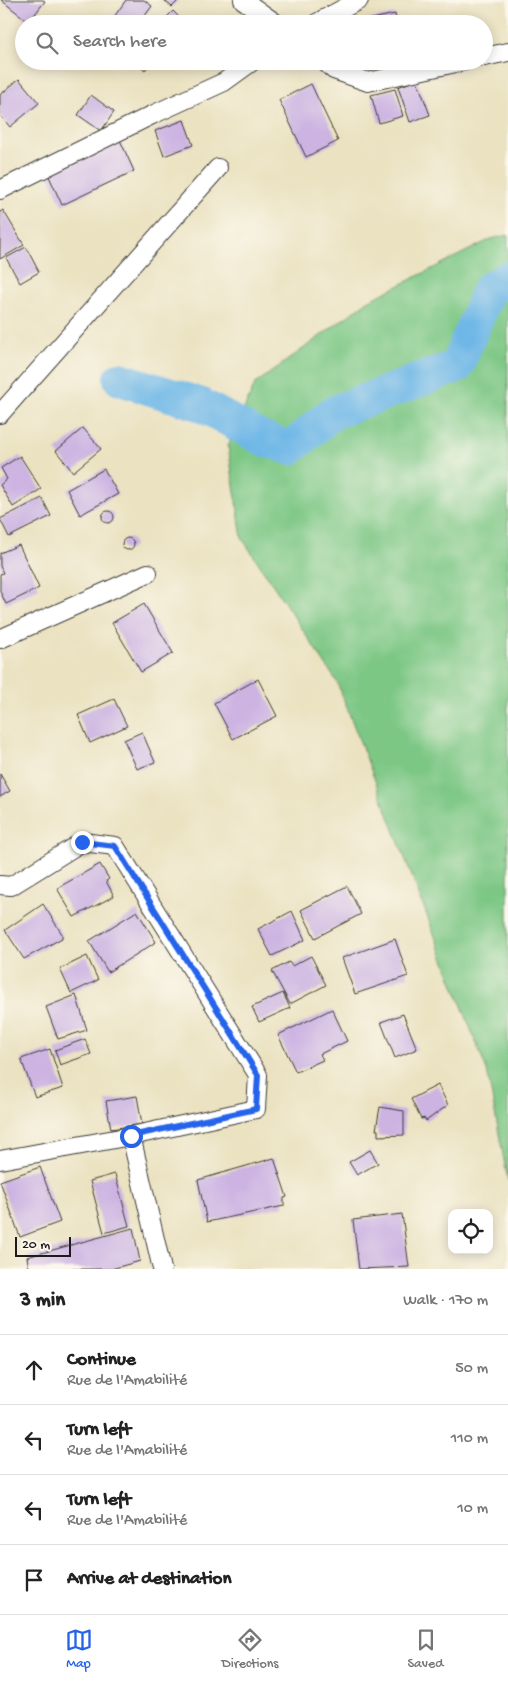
<!DOCTYPE html>
<html lang="en">
<head>
<meta charset="utf-8">
<style>
	:root { --surface:#fff; --page:#f6f6f6; --text:#222; --muted:#767676; --line:#e0e0e0; --accent:#2563eb }
	body { margin:0; font-family:"Gochi Hand",sans-serif; background:var(--page); color:var(--text) }
	.controls { position:absolute; right:15px; bottom:15px; display:grid; overflow:hidden; border-radius:10px; box-shadow:0 2px 12px #0003 }
	.controls button { width:45px; height:45px; display:grid; place-items:center; padding:0; border:0; border-bottom:1px solid var(--line); background:var(--surface); color:var(--text); font:25px sans-serif }
	.scale { position:absolute; left:15px; bottom:12px; width:56px; box-sizing:border-box; padding-left:5px; border:2px solid #1c1c1c; border-top:0; font-size:14px; line-height:18px; white-space:nowrap; color:#1c1c1c; -webkit-text-stroke:4px #fbf7ec; paint-order:stroke }
	.stop { position:absolute; width:15px; height:15px; margin:-11px; border:4px solid #2563eb; border-radius:50%; background:#fff }
	.stop.end { background:#2563eb; border-color:#fff; box-shadow:0 1px 5px #0008 }
	.list { margin:0; padding:0; list-style:none }
	h2 { display:flex; justify-content:space-between; align-items:center; height:65px; margin:0; padding:0 20px; font-size:21px }
	h2 small { font-size:16px; font-weight:400; color:var(--muted) }
	.list li { display:grid; grid-template-columns:32px 1fr auto; gap:15px; align-items:center; box-sizing:border-box; height:70px; padding:0 20px; border-top:1px solid var(--line) }
	.list b { display:block; font-size:19px; white-space:nowrap }
	.list p { margin:0; font-size:16px; white-space:nowrap; color:var(--muted) }
	.list em { font-size:16px; font-style:normal; color:var(--muted) }
	.icon { flex:none; width:28px; height:28px; fill:none; stroke:currentColor; stroke-width:2; stroke-linecap:round; stroke-linejoin:round }
	.map { position:relative; flex:none; width:508px; height:1269px; overflow:hidden }
	.search { position:absolute; background:var(--surface); box-shadow:0 2px 12px #0003; left:15px; right:15px; top:15px; height:55px; display:flex; align-items:center; gap:12px; box-sizing:border-box; padding:0 18px; border-radius:28px; color:var(--muted); font-size:19px }
	.sheet { height:345px; background:var(--surface) }
	nav { display:flex; justify-content:space-around; align-items:center; box-sizing:border-box; height:70px; border-top:1px solid var(--line); background:var(--surface); font-size:14px; color:var(--muted) }
	nav a { display:grid; justify-items:center; gap:2px }
	nav .on { color:var(--accent) }
	.map>svg:first-child { display:block }
</style>
</head>
<body>
<div class="map">
<svg width="508" height="1269" viewBox="0 0 508 1269">
	<rect width="100%" height="100%" fill="#fbf7ec"/>
	<filter id="ink" filterUnits="userSpaceOnUse"><feTurbulence type="fractalNoise" baseFrequency=".02" numOctaves="2"/><feDisplacementMap in="SourceGraphic" scale="10" xChannelSelector="R" yChannelSelector="G"/><feConvolveMatrix kernelMatrix="1 2 1 2 8 2 1 2 1" color-interpolation-filters="sRGB"/></filter>
	<filter id="wash" filterUnits="userSpaceOnUse"><feTurbulence type="fractalNoise" baseFrequency=".0096" numOctaves="4" result="noise"/><feDisplacementMap in="SourceGraphic" scale="20" xChannelSelector="R" yChannelSelector="G"/><feGaussianBlur stdDeviation="1.12" result="paint"/><feColorMatrix in="noise" values="0 0 0 0 0 0 0 0 0 0 0 0 0 0 0 0 0 1.4 0 .05"/><feComposite in="paint" operator="in"/></filter>
	<g filter="url(#wash)">
		<rect width="100%" height="100%" fill="#ebe2c1"/>
		<path fill="#7dc785" stroke="#4c7250" d="M 508,235 L 508,1181 L 487,1071 L 337,682 L 242,538 L 228,446 L 255,384 L 368,301 L 491,239 Z"/>
		<g fill="none" stroke-linecap="round" stroke-linejoin="round">
			<path stroke="#6eb7e7" stroke-width="34" d="M 120,379 L 202,405 L 263,439 L 291,448 L 332,413 L 457,366 L 489,289 L 508,278"/>
		</g>
		<g id="blocks">
			<g fill="#ccb3e2">
				<path d="M 1,0 L 43,0 L 45,1 L 29,22 Z"/>
				<path d="M 126,0 L 144,0 L 152,6 L 139,24 L 109,24 Z"/>
				<path d="M 164,0 L 179,0 L 172,7 Z"/>
				<path d="M 173,11 L 186,24 L 160,24 Z"/>
				<path d="M 395,14 L 397,24 L 353,24 L 353,23 Z"/>
				<path d="M 135,61 L 153,61 L 145,70 Z"/>
				<path d="M 363,61 L 400,61 L 400,62 L 365,70 Z"/>
				<path d="M 19,79 L 39,103 L 10,127 L 0,115 L 0,95 Z"/>
				<path d="M 417,80 L 430,115 L 410,122 L 398,87 Z"/>
				<path d="M 311,84 L 338,141 L 306,157 L 279,100 Z"/>
				<path d="M 395,89 L 403,116 L 379,123 L 371,95 Z"/>
				<path d="M 91,95 L 114,112 L 101,131 L 78,115 Z"/>
				<path d="M 184,120 L 193,145 L 164,156 L 155,131 Z"/>
				<path d="M 120,140 L 134,171 L 62,205 L 48,174 Z"/>
				<path d="M 3,210 L 24,245 L 0,259 L 0,212 Z"/>
				<path d="M 26,247 L 39,272 L 20,283 L 6,258 Z"/>
				<path d="M 83,428 L 101,449 L 73,472 L 56,451 Z"/>
				<path d="M 20,456 L 41,489 L 13,507 L 0,485 L 7,479 L 1,468 Z"/>
				<path d="M 104,469 L 118,494 L 80,515 L 67,490 Z"/>
				<path d="M 42,498 L 51,516 L 9,537 L 0,519 Z"/>
				<circle cx="108" cy="517" r="6"/>
				<circle cx="128" cy="544" r="6"/>
				<path d="M 19,545 L 39,588 L 6,604 L 0,591 L 0,574 L 3,573 L 0,566 L 0,553 Z"/>
				<path d="M 144,604 L 173,653 L 141,672 L 112,623 Z"/>
				<path d="M 258,679 L 277,716 L 233,739 L 214,703 Z"/>
				<path d="M 114,699 L 127,726 L 90,743 L 78,715 Z"/>
				<path d="M 142,732 L 155,762 L 137,769 L 124,740 Z"/>
				<path d="M 0,774 L 10,791 L 0,797 Z"/>
				<path d="M 100,864 L 109,879 L 106,881 L 114,896 L 74,917 L 58,890 L 59,887 Z"/>
				<path d="M 347,886 L 361,914 L 315,938 L 301,910 Z"/>
				<path d="M 43,904 L 62,934 L 62,938 L 24,959 L 5,930 Z"/>
				<path d="M 137,911 L 156,942 L 108,972 L 89,941 Z"/>
				<path d="M 292,911 L 305,940 L 272,956 L 258,929 Z"/>
				<path d="M 395,939 L 408,976 L 355,994 L 342,958 Z"/>
				<path d="M 87,956 L 98,980 L 71,993 L 60,969 Z"/>
				<path d="M 311,956 L 326,985 L 290,1004 L 272,971 L 289,962 L 292,966 Z"/>
				<path d="M 283,993 L 290,1008 L 259,1022 L 252,1007 Z"/>
				<path d="M 76,995 L 87,1030 L 58,1039 L 46,1007 Z"/>
				<path d="M 332,1009 L 347,1041 L 320,1054 L 323,1060 L 296,1072 L 278,1035 Z"/>
				<path d="M 403,1014 L 417,1049 L 395,1058 L 381,1022 Z"/>
				<path d="M 85,1039 L 91,1054 L 60,1065 L 55,1050 Z"/>
				<path d="M 50,1049 L 63,1088 L 35,1097 L 21,1059 Z"/>
				<path d="M 438,1085 L 448,1105 L 426,1121 L 424,1118 L 421,1119 L 411,1099 Z"/>
				<path d="M 137,1096 L 142,1124 L 111,1129 L 106,1101 Z"/>
				<path d="M 380,1107 L 404,1111 L 404,1135 L 378,1136 L 378,1130 L 376,1130 Z"/>
				<path d="M 370,1150 L 378,1163 L 357,1175 L 349,1162 Z"/>
				<path d="M 274,1158 L 287,1197 L 284,1198 L 284,1206 L 207,1222 L 198,1180 Z"/>
				<path d="M 40,1167 L 60,1222 L 20,1237 L 0,1181 Z"/>
				<path d="M 115,1174 L 129,1226 L 104,1233 L 90,1181 Z"/>
				<path d="M 402,1214 L 409,1267 L 359,1269 L 353,1220 Z"/>
				<path d="M 133,1228 L 140,1261 L 111,1269 L 29,1269 L 27,1257 Z"/>
			</g>
		</g>
	</g>
	<g filter="url(#ink)">
		<use href="#blocks" fill-opacity="0" stroke="#3b3a35" stroke-width="1"/>
		<g fill="none" stroke-linecap="round" stroke-linejoin="round">
			<g stroke="#3b3a35" stroke-width="20">
				<g id="street">
					<path d="M 243,0 L 277,24"/>
					<path d="M 315,24 L 359,0"/>
					<path d="M 484,57 L 508,52"/>
					<path d="M 324,61 L 334,70 L 368,82 L 465,61"/>
					<path d="M 0,190 L 152,115 L 224,82 L 253,61"/>
					<path d="M 0,414 L 218,168"/>
					<path d="M 0,639 L 148,573"/>
					<path d="M 0,885 L 11,886 L 82,842 L 115,846 L 258,1075 L 256,1109 L 131,1136 L 0,1160"/>
					<path d="M 131,1136 L 162,1269"/>
				</g>
			</g>
			<use href="#street" stroke="#fff" stroke-width="18"/>
		</g>
	</g>
	<g fill="none" stroke-linecap="round" stroke-linejoin="round" filter="url(#ink)">
		<path stroke="#2563eb" stroke-width="6" d="M 82,842 L 115,846 L 258,1075 L 256,1109 L 131,1136"/>
	</g>
</svg>
<div class="controls">
<button><svg class="icon" aria-label="locate" viewBox="0 0 24 24"><circle cx="12" cy="12" r="6"/><path d="M12 2v4M12 18v4M2 12h4M18 12h4"/></svg></button>
</div>
<div class="scale">20 m</div>
<div class="stop" style="left:131px;top:1136px"></div>
<div class="stop end" style="left:82px;top:842px"></div>
<div class="search"><svg class="icon" aria-label="search" viewBox="0 0 24 24"><circle cx="10" cy="10" r="6"/><path d="M15 15l6 6"/></svg>Search here</div>
</div>
<section class="sheet">
<h2>3 min<small>Walk · 170 m</small></h2>
<ul class="list">
<li><svg class="icon" aria-label="ahead" viewBox="0 0 24 24"><path d="M12 20V5M6 11l6-6 6 6"/></svg><div><b>Continue</b><p>Rue de l'Amabilité</p></div><em>50 m</em></li>
<li><svg class="icon" aria-label="left" viewBox="0 0 24 24"><path d="M17 20v-9H6M10 6l-5 5 5 5"/></svg><div><b>Turn left</b><p>Rue de l'Amabilité</p></div><em>110 m</em></li>
<li><svg class="icon" aria-label="left" viewBox="0 0 24 24"><path d="M17 20v-9H6M10 6l-5 5 5 5"/></svg><div><b>Turn left</b><p>Rue de l'Amabilité</p></div><em>10 m</em></li>
<li><svg class="icon" aria-label="arrive" viewBox="0 0 24 24"><path d="M6 21V4h12l-3 4 3 4H6"/></svg><div><b>Arrive at destination</b></div></li>
</ul>
</section>
<nav>
<a class="on"><svg class="icon" aria-label="map" viewBox="0 0 24 24"><path d="M3 6l6-2 6 2 6-2v14l-6 2-6-2-6 2zM9 4v14M15 6v14"/></svg>Map</a>
<a><svg class="icon" aria-label="directions" viewBox="0 0 24 24"><path d="M12 3l9 9-9 9-9-9zM9 14v-3h6M13 9l2 2-2 2"/></svg>Directions</a>
<a><svg class="icon" aria-label="saved" viewBox="0 0 24 24"><path d="M7 4h10v16l-5-4-5 4z"/></svg>Saved</a>
</nav>
</body>
</html>
